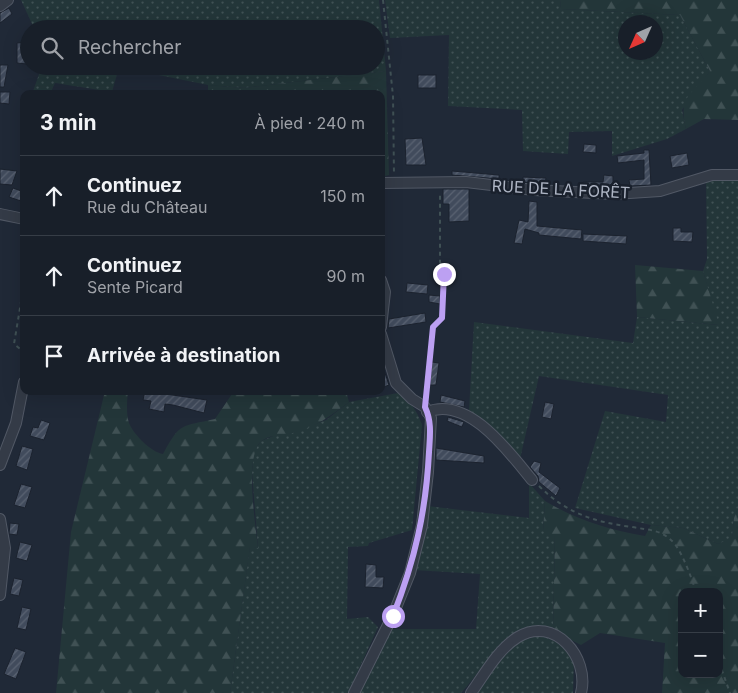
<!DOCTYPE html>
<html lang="fr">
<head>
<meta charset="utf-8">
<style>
	:root { --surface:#181f29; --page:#212731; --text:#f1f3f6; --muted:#9fa2a8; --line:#363d46 }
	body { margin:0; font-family:Inter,sans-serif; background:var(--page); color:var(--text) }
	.controls { position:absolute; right:15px; bottom:15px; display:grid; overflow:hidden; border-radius:10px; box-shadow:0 5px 20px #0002 }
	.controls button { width:45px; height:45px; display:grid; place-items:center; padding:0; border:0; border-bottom:1px solid var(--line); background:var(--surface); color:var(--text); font:25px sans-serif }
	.compass { position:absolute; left:618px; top:15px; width:45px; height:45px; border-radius:50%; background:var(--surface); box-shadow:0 5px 20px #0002; rotate:225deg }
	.stop { position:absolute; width:15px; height:15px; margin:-11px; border:4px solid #bca0f2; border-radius:50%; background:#fff }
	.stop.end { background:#bca0f2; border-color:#fff; box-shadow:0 1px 5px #0008 }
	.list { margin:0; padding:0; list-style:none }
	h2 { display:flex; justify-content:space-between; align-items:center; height:65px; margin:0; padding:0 20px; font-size:21px }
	h2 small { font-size:16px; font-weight:400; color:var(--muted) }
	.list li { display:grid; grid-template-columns:32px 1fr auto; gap:15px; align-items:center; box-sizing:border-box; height:80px; padding:0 20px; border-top:1px solid var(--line) }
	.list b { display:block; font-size:19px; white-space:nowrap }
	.list p { margin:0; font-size:16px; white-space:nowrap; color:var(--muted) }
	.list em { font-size:16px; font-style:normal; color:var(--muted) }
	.icon { flex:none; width:28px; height:28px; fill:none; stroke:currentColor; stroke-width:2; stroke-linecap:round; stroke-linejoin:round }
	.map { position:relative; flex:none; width:738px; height:693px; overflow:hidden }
	.search { position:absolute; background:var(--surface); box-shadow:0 5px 20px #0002; left:20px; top:20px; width:365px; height:55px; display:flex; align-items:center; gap:12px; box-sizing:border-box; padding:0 18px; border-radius:28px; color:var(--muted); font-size:19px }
	.panel { position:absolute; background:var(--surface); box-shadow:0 5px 20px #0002; left:20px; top:90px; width:365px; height:305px; border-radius:10px }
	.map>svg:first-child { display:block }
</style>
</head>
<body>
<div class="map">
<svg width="738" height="693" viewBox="0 0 738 693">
	<defs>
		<pattern id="grass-dots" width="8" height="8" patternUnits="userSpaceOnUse" patternTransform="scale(1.25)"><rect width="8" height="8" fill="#233639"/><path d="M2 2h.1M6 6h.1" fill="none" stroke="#405154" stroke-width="1.8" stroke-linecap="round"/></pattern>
		<pattern id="forest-firs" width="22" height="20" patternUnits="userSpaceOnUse" patternTransform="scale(1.25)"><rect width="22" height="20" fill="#233639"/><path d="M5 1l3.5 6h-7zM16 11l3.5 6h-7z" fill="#405154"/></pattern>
		<pattern id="building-hatch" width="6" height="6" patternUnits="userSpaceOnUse" patternTransform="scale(1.25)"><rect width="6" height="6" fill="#414b5c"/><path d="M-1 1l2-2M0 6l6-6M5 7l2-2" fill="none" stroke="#5a6372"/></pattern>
	</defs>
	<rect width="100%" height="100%" fill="#202937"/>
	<g fill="url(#grass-dots)" fill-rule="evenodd">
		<path d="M 21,0 L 379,0 L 386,71 L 244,88 L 208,85 L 119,67 L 112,92 L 55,83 L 50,94 L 32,94 L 42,66 L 376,66 L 376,29 L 37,29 L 33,26 Z"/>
		<path d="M 385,0 L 560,0 L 561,9 L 680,15 L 710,71 L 682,110 L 686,129 L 667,139 L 612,156 L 612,131 L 569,132 L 568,154 L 523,151 L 522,110 L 448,106 L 449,35 L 390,38 ZM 626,22 L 656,22 L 656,52 L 626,52 Z"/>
		<path d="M 738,177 L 738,508 L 734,518 L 732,539 L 718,544 L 683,528 L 651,525 L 575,508 L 605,411 L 666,422 L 668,395 L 539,376 L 520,459 L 469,410 L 474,322 L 633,343 L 637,317 L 718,325 L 703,271 L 707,259 L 706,181 Z"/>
		<path d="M 398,393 C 410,401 417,410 422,425 L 412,530 L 369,543 L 368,546 L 348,547 L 347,619 L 368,617 L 378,627 L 348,693 L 230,693 L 250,546 L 258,548 L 252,472 L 254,451 L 261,441 L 278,434 L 292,433 L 326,420 L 349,402 Z"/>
		<path d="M 529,483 L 545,501 L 543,530 L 555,534 L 553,631 C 546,630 537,627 530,628 C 503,630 479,675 461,693 L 359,693 L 390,629 L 476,629 L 480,574 L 414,570 L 427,506 L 529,518 Z"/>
		<path d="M 537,636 C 556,638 563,646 574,660 L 573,693 L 476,693 L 507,651 L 520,639 Z"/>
	</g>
	<g fill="url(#forest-firs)" fill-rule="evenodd">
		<path d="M 560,0 L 738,0 L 738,120 L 704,119 L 686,129 C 678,94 691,97 710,71 L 680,15 L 561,9 Z"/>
		<path d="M 386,71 L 389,175 L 381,177 L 381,94 L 208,94 L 208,85 L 244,88 Z"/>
		<path d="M 635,265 L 703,271 L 719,325 L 637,317 Z"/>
		<path d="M 105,391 L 128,391 C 127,400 126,414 129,423 C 134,435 151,452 163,454 C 181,421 181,427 215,419 L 234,391 L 346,391 L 349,402 C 332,415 313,429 292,433 C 282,436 273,434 263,440 C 243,451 256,527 258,548 L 250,547 L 230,693 L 56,693 L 71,532 Z"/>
		<path d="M 545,501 C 579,521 607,529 645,536 L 651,525 L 683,528 L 718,544 L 732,538 L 734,518 L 738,508 L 738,693 L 662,693 L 665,643 L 600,633 L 581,645 L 553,631 L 555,535 L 543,531 ZM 682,592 L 719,592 L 719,674 L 682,674 Z"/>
	</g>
	<g fill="url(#building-hatch)" stroke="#1b222e">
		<path d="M 9,8 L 12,14 L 0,23 L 0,13 Z"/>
		<path d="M 26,42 L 27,64 L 17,63 L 17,43 Z"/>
		<path d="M 0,65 L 8,65 L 4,87 L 0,87 Z"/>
		<rect x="418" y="75" width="18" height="13"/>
		<path d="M 0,92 L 10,92 L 9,104 L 0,103 Z"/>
		<path d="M 422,138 L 426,165 L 406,165 L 405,139 Z"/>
		<path d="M 584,144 L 596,145 L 596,153 L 583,152 Z"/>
		<path d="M 644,150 L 649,150 L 651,185 L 630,186 L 629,180 L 644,179 L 644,160 L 618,163 L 617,156 L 644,153 Z"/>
		<path d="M 687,153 L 689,165 L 672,168 L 670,156 Z"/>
		<path d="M 0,169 L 17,171 L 12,185 L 0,184 Z"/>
		<path d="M 452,171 L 499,175 L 499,179 L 452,175 Z"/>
		<path d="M 604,175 L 613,176 L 613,187 L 583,186 L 583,182 L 603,182 Z"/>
		<path d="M 523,177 L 546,178 L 545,184 L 523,182 Z"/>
		<path d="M 13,188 L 24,192 L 24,202 L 9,197 Z"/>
		<path d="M 443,189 L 469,189 L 469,221 L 449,222 L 449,204 L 443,204 Z"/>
		<path d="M 529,201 L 537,202 L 537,226 L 582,230 L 581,239 L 539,235 L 539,233 L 525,229 L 522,244 L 514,243 L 519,220 L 528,222 Z"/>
		<path d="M 673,228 L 681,228 L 681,232 L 693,232 L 692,242 L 673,241 Z"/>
		<path d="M 583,234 L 627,236 L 626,244 L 583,241 Z"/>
		<path d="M 407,283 L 428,285 L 427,294 L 406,292 Z"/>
		<path d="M 429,295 L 440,296 L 440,304 L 429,302 Z"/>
		<path d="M 425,313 L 426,322 L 388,328 L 389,319 Z"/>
		<path d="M 381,361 L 389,385 L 381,388 Z"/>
		<path d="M 432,362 L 439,363 L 436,385 L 429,385 Z"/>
		<path d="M 145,391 L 207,400 L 204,413 L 173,405 L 165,404 L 164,412 L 149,409 L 151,401 L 143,400 Z"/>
		<path d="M 441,395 L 465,401 L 464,407 L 440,402 Z"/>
		<path d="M 545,402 L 554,404 L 551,419 L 542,417 Z"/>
		<path d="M 448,417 L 464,422 L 462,427 L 447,421 Z"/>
		<path d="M 41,420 L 50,423 L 44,440 L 30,436 L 33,427 L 38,428 Z"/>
		<path d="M 22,446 L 33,449 L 27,470 L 16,466 Z"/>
		<path d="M 436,448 L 484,456 L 484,463 L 436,460 Z"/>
		<path d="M 534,461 L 541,463 L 539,472 L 560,488 L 556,496 L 539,482 L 538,476 L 530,467 Z"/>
		<path d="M 21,484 L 32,487 L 25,508 L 14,505 Z"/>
		<path d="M 10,523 L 19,524 L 17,535 L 9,534 Z"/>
		<path d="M 20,542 L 32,545 L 27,561 L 16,558 Z"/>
		<path d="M 366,564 L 376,565 L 376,577 L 384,577 L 383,588 L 365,587 Z"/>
		<path d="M 14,578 L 23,580 L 19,596 L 10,594 Z"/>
		<path d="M 22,607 L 31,609 L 26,630 L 17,628 Z"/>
		<path d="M 15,648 L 26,652 L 16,679 L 4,674 Z"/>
	</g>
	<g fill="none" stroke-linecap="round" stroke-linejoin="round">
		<g stroke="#515865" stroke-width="12">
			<g id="street">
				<path d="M 0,6 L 8,0"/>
				<path d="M 381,183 L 466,182 L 534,190 L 614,194 L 660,191 L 712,175 L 738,175"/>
				<path d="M 0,214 L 24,219"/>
				<path d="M 381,280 L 385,292 L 381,327"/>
				<path d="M 427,412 C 468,395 509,452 532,480"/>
				<path d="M 0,465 L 16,423 L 24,382"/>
				<path d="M 0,519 L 5,548 L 0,595"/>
				<path d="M 354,693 L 393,615 L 410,573 L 422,525 L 428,472 L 431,418 L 425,407 L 412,399 L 396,383 L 381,334"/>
				<path d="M 471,693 C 484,675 498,649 518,637 C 554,615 590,657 581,693"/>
			</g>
		</g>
		<g stroke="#405155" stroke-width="2" stroke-dasharray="4 4" stroke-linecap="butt">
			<path d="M 383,0 L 393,96 L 394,175"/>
			<path d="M 24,284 L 14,344 L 24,352"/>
			<path d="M 426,395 L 433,327 L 442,318 L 444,274 L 440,262 L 440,192"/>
			<path d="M 539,486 C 566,513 594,522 632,527 C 647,530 659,529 671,540 C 681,548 692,579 696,592"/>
			<path d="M 719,662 L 730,693"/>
		</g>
		<use href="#street" stroke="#343b47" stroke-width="10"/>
	</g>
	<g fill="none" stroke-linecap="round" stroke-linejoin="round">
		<path stroke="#bca0f2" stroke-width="6" d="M 393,616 C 415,560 426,511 429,452 C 430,436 432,422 425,407 L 433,327 L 442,318 L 444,274"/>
	</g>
	<g text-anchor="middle" stroke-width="5" stroke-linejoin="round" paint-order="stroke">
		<g font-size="16" fill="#aeb5c4" stroke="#19202c">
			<text transform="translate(561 189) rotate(3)" y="6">RUE DE LA FORÊT</text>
		</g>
	</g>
</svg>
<div class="controls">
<button>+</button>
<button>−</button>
</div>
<svg class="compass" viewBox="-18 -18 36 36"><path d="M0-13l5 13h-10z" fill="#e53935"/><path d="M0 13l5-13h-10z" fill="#9fa2a8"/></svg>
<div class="stop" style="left:393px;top:616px"></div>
<div class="stop end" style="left:444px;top:274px"></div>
<div class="search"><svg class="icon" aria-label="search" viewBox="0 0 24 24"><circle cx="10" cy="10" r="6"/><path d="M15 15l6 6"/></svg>Rechercher</div>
<section class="panel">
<h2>3 min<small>À pied · 240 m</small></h2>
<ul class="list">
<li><svg class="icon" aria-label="ahead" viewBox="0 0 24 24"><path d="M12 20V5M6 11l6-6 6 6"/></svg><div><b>Continuez</b><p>Rue du Château</p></div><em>150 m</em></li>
<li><svg class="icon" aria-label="ahead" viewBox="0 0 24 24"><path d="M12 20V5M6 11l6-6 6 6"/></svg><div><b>Continuez</b><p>Sente Picard</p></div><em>90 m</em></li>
<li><svg class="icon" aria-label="arrive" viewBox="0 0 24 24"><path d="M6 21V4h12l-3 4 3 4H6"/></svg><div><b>Arrivée à destination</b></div></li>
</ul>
</section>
</div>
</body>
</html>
